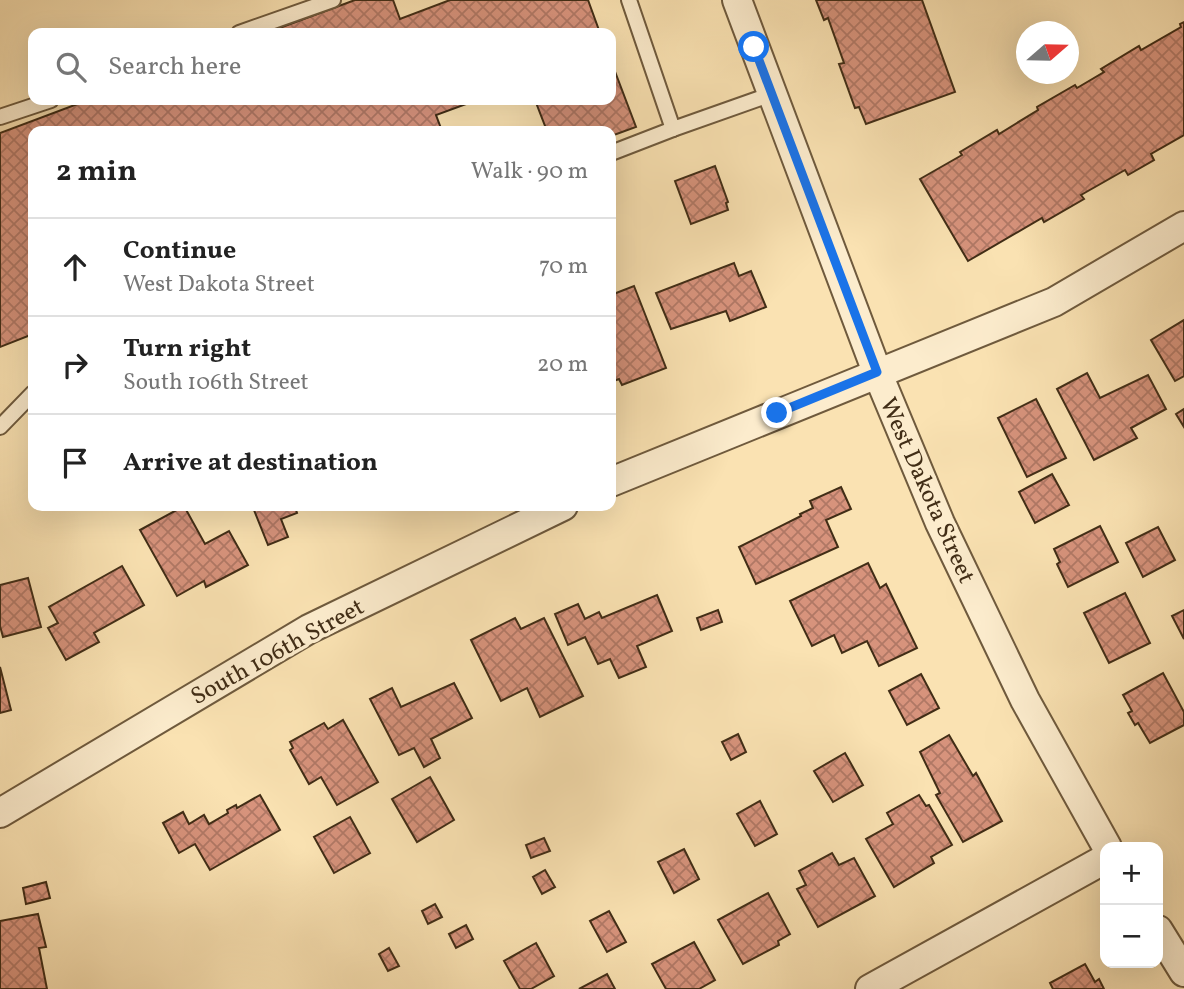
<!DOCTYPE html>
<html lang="en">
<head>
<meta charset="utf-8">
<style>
	:root { --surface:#fff; --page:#f2f2f2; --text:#222; --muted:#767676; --line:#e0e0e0 }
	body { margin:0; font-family:Vollkorn,serif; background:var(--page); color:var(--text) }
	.controls { position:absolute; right:21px; bottom:21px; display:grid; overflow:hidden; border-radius:14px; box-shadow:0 7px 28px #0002 }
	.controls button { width:63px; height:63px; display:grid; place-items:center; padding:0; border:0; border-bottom:2px solid var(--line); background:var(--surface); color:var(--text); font:35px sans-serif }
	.compass { position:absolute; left:1016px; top:21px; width:63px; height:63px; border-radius:50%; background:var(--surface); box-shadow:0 7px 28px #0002; rotate:70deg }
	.stop { position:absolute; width:21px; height:21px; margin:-16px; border:5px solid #1a73e8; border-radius:50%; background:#fff }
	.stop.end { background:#1a73e8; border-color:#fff; box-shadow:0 2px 7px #0008 }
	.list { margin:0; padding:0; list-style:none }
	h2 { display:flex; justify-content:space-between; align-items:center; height:91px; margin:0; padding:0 28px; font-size:30px }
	h2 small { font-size:23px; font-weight:400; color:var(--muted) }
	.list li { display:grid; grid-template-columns:46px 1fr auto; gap:21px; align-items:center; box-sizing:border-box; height:98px; padding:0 28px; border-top:2px solid var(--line) }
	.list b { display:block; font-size:26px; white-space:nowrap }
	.list p { margin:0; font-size:23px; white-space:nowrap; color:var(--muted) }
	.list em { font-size:23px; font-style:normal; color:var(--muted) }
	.icon { flex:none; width:38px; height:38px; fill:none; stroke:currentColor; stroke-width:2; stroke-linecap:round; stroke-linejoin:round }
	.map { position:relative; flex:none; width:1184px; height:989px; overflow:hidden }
	.search { position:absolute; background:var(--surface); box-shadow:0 7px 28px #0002; left:28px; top:28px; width:588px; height:77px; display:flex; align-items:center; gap:18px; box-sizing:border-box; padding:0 24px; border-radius:14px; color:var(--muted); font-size:26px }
	.panel { position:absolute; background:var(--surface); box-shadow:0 7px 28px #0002; left:28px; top:126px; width:588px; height:385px; border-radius:14px }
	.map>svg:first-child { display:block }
</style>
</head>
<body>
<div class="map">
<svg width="1184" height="989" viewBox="0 0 1184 989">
	<defs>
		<pattern id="building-cross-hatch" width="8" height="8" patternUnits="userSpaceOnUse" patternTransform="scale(1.75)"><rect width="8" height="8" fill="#d7937c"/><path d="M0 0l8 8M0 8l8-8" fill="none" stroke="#b07865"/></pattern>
	</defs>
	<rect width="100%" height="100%" fill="#fae2b2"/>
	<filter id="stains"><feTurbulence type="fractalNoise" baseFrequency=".00286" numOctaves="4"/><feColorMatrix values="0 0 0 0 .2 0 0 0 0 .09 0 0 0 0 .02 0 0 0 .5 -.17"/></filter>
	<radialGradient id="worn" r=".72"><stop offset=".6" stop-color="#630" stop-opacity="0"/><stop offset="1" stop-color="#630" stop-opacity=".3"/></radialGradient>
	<g fill="url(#building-cross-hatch)" stroke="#412d16" stroke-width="2">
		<path d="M 355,0 L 393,0 L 400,19 L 450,0 L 588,0 L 600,33 L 266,33 Z"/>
		<path d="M 816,0 L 922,0 L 955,92 L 866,124 L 859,107 L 855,108 L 839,64 L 844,63 L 828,18 L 824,20 Z"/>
		<path d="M 1184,22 L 1184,135 L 1151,154 L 1154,160 L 1128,175 L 1125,170 L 1081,195 L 1084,199 L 1044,222 L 1042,218 L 968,261 L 920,179 L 962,155 L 960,152 L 997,130 L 999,134 L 1038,110 L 1037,107 L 1075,85 L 1077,88 L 1104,72 L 1101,69 L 1139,46 L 1141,50 L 1181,27 L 1180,24 Z"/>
		<path d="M 611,61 L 636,127 L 611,136 L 611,131 L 547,131 L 535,100 L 611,100 Z"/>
		<path d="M 88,100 L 477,100 L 436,115 L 442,131 L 33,131 L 33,334 L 0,347 L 0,133 Z"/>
		<path d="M 715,166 L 728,202 L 726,203 L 728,210 L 691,224 L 675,181 Z"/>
		<path d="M 734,263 L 739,276 L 751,271 L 766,307 L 730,321 L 726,311 L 671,329 L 656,293 Z"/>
		<path d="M 634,286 L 666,368 L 622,385 L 619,379 L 611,382 L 611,295 Z"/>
		<path d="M 1184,320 L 1184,376 L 1175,381 L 1151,340 Z"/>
		<path d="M 1087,373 L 1100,398 L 1148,375 L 1166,409 L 1131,428 L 1137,438 L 1094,460 L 1057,389 Z"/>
		<path d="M 1036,399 L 1066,458 L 1027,477 L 998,418 Z"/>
		<path d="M 1184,409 L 1184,427 L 1176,414 Z"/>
		<path d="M 1052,474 L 1069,505 L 1035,523 L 1019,492 Z"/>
		<path d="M 841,487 L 851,509 L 826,520 L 838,547 L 756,584 L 739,547 L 801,516 L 800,514 L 813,508 L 810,501 Z"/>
		<path d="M 184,506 L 205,544 L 229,531 L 248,565 L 206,587 L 204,581 L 177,596 L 140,530 Z"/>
		<path d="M 264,506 L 298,506 L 295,507 L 297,513 L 281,519 L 288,537 L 268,545 L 254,510 Z"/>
		<path d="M 1100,526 L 1118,562 L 1068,587 L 1057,564 L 1060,562 L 1054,549 Z"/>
		<path d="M 1158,527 L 1175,560 L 1143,577 L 1126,543 Z"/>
		<path d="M 868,563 L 880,588 L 886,584 L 917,648 L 879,666 L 867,641 L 842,653 L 834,635 L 812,646 L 790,601 Z"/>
		<path d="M 122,566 L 144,605 L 94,633 L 99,642 L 66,660 L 48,628 L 58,623 L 49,607 Z"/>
		<path d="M 28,578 L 41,627 L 3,637 L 0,626 L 0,585 Z"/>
		<path d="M 1125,593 L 1150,643 L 1109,663 L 1084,613 Z"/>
		<path d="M 657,595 L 672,631 L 637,646 L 646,667 L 619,678 L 610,659 L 598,664 L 585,637 L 568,645 L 555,614 L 578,604 L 585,619 L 599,612 L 602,618 Z"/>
		<path d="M 718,610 L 722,622 L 701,630 L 697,618 Z"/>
		<path d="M 1184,610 L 1184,639 L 1172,616 Z"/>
		<path d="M 515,618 L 521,629 L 544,618 L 583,696 L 540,717 L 527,688 L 501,701 L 471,640 Z"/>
		<path d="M 0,667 L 11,710 L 0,713 Z"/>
		<path d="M 1163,673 L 1184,712 L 1184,725 L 1150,743 L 1138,723 L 1135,725 L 1128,713 L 1132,711 L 1123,695 Z"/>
		<path d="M 921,674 L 939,708 L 907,725 L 889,691 Z"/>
		<path d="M 454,683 L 472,718 L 431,739 L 440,758 L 424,767 L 414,748 L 399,755 L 370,699 L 392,688 L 401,707 Z"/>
		<path d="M 343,720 L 378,782 L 337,805 L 321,777 L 309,784 L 290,750 L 293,748 L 290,742 L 324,723 L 328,729 Z"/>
		<path d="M 738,734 L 746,752 L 731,760 L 722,742 Z"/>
		<path d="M 949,735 L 973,776 L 976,773 L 1002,821 L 963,842 L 936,795 L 940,793 L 920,752 Z"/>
		<path d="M 845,753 L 863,785 L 833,802 L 814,771 Z"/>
		<path d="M 430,777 L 454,820 L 417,842 L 392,799 Z"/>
		<path d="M 260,795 L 280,830 L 210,870 L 195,844 L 179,853 L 163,823 L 183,812 L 189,824 L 204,815 L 209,824 L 228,813 L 227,810 L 236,805 L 237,808 Z"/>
		<path d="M 919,795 L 926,806 L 929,805 L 952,845 L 931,857 L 934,863 L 894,887 L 866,839 L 893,824 L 887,813 Z"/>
		<path d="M 760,801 L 777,834 L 755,846 L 737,814 Z"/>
		<path d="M 350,817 L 370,853 L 334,873 L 314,837 Z"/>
		<path d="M 544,838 L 550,851 L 531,858 L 526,845 Z"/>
		<path d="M 684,849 L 699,879 L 674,893 L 658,862 Z"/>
		<path d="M 832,853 L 839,865 L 854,858 L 875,896 L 818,927 L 797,889 L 806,885 L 799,871 Z"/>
		<path d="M 545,870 L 555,887 L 542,894 L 533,877 Z"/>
		<path d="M 46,882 L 50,898 L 26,904 L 23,888 Z"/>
		<path d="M 768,893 L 790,934 L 778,941 L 779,945 L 743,964 L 718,920 Z"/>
		<path d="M 435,904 L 442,917 L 428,924 L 422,911 Z"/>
		<path d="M 609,911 L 626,942 L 607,952 L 590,921 Z"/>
		<path d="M 38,914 L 46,947 L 39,948 L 47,989 L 0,989 L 0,921 Z"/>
		<path d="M 466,925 L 473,939 L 456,948 L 449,934 Z"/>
		<path d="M 694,942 L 715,980 L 699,989 L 666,989 L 652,964 Z"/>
		<path d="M 536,943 L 554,976 L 531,989 L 520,989 L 504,961 Z"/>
		<path d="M 389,948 L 399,966 L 388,971 L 379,954 Z"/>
		<path d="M 1085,964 L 1095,982 L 1099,979 L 1104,989 L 1053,989 L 1050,983 Z"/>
		<path d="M 607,974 L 615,989 L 579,989 Z"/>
	</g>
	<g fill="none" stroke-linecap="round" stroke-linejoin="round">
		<g stroke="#6f5a3d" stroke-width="18">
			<g id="service">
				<path d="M 629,0 L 673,129 L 772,94"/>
				<path d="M 239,33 L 333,0"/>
				<path d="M 0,117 L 51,100"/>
				<path d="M 611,153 L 673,129"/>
				<path d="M 0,427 L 33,393"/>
			</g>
		</g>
		<g stroke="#6f5a3d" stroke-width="32">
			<g id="minor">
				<path d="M 737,0 L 877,372 L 940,523 L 1025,700 L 1107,847"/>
				<path d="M 611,482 L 1054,302 L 1184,226"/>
				<path d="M 0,813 L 309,629 L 563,506"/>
				<path d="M 1158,930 L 1184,972"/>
				<path d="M 870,989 L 1105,859"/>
			</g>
		</g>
		<use href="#service" stroke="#fceccd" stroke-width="14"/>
		<use href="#minor" stroke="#fceccd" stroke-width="28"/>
	</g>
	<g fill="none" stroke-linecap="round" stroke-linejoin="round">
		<path stroke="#1a73e8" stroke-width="9" d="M 754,47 L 877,372 L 777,413"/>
	</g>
	<g text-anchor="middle" stroke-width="7" stroke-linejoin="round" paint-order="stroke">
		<g font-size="24" fill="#412d16" stroke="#fceccd">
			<text transform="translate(928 490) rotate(66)" y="8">West Dakota Street</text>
			<text transform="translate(277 651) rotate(-29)" y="8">South 106th Street</text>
		</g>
	</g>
	<rect width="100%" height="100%" filter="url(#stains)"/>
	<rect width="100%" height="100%" fill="url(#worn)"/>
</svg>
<div class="controls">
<button>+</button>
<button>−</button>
</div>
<svg class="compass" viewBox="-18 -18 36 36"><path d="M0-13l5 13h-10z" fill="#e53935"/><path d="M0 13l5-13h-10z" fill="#767676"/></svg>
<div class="stop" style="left:754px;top:47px"></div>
<div class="stop end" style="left:777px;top:413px"></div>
<div class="search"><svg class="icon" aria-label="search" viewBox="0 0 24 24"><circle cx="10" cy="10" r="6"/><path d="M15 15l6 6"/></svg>Search here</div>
<section class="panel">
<h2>2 min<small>Walk · 90 m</small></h2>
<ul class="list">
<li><svg class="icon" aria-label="ahead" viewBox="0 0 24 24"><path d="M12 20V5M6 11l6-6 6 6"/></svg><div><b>Continue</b><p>West Dakota Street</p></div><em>70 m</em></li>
<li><svg class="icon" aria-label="right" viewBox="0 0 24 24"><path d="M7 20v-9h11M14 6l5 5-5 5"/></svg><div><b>Turn right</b><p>South 106th Street</p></div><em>20 m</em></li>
<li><svg class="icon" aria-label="arrive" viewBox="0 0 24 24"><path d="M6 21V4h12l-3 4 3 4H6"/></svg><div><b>Arrive at destination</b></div></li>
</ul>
</section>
</div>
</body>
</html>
